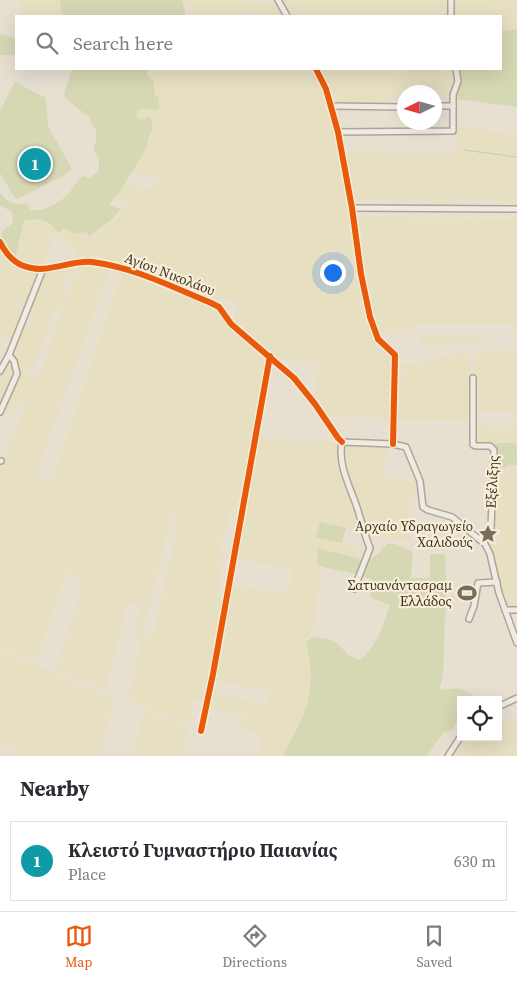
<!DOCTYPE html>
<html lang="en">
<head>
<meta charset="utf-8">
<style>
	:root { --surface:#fff; --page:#f2f2f3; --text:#2b2b33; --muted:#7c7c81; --line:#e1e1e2; --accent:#ea580c }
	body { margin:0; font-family:"Source Serif 4",serif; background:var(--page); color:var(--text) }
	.controls { position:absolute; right:15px; bottom:15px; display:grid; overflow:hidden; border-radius:0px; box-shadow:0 5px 20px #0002 }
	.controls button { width:45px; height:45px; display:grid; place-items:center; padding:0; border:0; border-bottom:1px solid var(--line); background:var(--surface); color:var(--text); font:25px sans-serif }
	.compass { position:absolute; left:397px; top:85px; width:45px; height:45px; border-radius:50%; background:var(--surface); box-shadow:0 5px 20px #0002; rotate:265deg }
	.you { position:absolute; left:332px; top:272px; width:18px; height:18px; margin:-12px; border:4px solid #fff; border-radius:50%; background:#1a73e8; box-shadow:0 0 0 8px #1a73e833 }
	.badge { display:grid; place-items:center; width:32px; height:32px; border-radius:50%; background:var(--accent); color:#fff; font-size:16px; font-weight:700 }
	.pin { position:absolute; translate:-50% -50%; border:2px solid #fff; box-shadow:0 1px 5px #0006 }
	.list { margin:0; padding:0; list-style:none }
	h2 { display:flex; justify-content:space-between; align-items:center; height:65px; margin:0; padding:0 20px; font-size:21px }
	h2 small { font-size:16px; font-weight:400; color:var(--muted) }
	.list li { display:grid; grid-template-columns:32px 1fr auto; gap:15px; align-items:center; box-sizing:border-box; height:80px; margin:0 10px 10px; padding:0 10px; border:1px solid var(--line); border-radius:0px }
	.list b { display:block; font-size:19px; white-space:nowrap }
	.list p { margin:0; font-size:16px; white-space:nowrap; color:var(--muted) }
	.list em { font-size:16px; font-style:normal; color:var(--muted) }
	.icon { flex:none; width:28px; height:28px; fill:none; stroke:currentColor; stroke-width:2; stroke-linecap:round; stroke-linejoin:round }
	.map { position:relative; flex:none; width:517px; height:756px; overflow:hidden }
	.search { position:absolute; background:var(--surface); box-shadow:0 5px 20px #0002; left:15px; right:15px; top:15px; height:55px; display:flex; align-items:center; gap:12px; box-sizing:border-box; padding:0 18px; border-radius:0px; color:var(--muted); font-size:19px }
	.sheet { height:155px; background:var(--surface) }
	nav { display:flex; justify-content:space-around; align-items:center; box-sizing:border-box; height:70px; border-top:1px solid var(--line); background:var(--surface); font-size:14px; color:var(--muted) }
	nav a { display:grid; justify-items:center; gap:2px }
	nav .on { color:var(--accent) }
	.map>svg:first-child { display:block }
</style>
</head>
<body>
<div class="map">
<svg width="517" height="756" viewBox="0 0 517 756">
	<rect width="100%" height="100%" fill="#e7e0d1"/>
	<g fill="#e6dfc2" fill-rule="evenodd">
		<path d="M 22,0 L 60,0 L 62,16 L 21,16 Z"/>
		<path d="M 185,0 L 247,0 L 276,5 L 283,16 L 189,16 Z"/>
		<path d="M 280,0 L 449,0 L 450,16 L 288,16 Z"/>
		<path d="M 452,0 L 517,0 L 517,29 L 501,31 L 501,16 L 453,16 Z"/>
		<path d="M 146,69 L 313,69 L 321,83 L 332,119 L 350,212 L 361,288 L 369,323 L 374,337 L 380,349 L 391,354 L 393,357 L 393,390 L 397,390 L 398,378 L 407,377 L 407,371 L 400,371 L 400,363 L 436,362 L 436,355 L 468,354 L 471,355 L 469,421 L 326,417 L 314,399 L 315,397 L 318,369 L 315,363 L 275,359 L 234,323 L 236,308 L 234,301 L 200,296 L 111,264 L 111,260 L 91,254 L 88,260 L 66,263 L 77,252 L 58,233 L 64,228 L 76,234 L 86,232 L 92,239 L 122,213 L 121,209 L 128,202 L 114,198 L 125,184 L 152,189 L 159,179 L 130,172 L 146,148 L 149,136 L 153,129 L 150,117 L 140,120 L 136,116 L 138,111 L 142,108 L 154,110 L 154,82 L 148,76 Z"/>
		<path d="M 318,69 L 453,69 L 454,86 L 451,96 L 435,96 L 434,92 L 404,92 L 404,96 L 387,95 L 387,105 L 333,104 L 323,76 Z"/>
		<path d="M 458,126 L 517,135 L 517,207 L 502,207 L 501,200 L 454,199 L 454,207 L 432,206 L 432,200 L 353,200 L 344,152 L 454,153 L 456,129 Z"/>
		<path d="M 37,218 L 54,226 L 56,229 L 43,268 L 31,267 L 15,259 L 24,220 Z"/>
		<path d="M 356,218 L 517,219 L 517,324 L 414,324 L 414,333 L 377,334 L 369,309 L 362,275 Z"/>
		<path d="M 0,247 L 13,262 L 21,267 L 36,271 L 40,274 L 14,341 L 0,336 Z"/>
		<path d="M 76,265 L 72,277 L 66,276 L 61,289 L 67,292 L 61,310 L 54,309 L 34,368 L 27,366 L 25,373 L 37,377 L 24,407 L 17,404 L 11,417 L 7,415 L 5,412 L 0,410 L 0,374 L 9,358 L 23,325 L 29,328 L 36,310 L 30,306 L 44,274 L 46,271 Z"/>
		<path d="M 79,265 L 110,268 L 36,476 L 52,480 L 122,272 L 216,308 L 230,326 L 266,357 L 267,360 L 240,507 L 231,504 L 227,530 L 223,529 L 220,554 L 223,555 L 217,596 L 225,597 L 205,701 L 193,700 L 189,725 L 128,700 L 142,639 L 134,637 L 141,606 L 128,602 L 105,690 L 55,670 L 83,587 L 68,568 L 36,662 L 0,647 L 0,593 L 1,589 L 0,588 L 0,467 L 39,377 ZM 172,513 L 179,515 L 154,636 L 143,633 Z"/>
		<path d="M 483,334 L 482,343 L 421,344 L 421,336 Z"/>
		<path d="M 487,350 L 517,350 L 517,412 L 473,412 L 473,366 L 475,351 Z"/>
		<path d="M 473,426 L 517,427 L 517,477 L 493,478 L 494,467 L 516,443 L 473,442 Z"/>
		<path d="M 255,436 L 311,442 L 339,442 L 342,470 L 357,514 L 360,531 L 320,522 L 317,537 L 365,549 L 361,559 L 317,548 L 320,575 L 315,616 L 316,626 L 307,639 L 310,655 L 310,678 L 308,703 L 283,756 L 259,756 L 262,734 L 239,728 L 239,725 L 236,724 L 237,720 L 248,722 L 249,720 L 241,717 L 241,715 L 224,712 L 209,705 L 211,691 L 267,706 L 269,692 L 215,680 L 213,678 L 230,584 L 287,594 L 293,570 L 234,558 L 240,526 L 243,527 L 244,522 L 241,521 Z"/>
		<path d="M 342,443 L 388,444 L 389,457 L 384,456 L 381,476 L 417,482 L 412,510 L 408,510 L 409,542 L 364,532 L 345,470 Z"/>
		<path d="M 493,479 L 517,479 L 517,608 L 506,608 L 487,545 L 499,543 L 502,540 L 492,530 Z"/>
		<path d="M 0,650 L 111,697 L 113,702 L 100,756 L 24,756 L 0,743 Z"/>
		<path d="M 143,709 L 188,728 L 183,756 L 134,756 Z"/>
		<path d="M 517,721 L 517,756 L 451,756 L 462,737 L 498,737 L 498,722 Z"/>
	</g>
	<g fill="#d6d7b3">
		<path d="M 60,0 L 182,0 L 186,16 L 62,16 Z"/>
		<path d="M 517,29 L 517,107 L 456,99 L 457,69 L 501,69 L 501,31 Z"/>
		<path d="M 0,34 L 16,38 L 16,57 L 13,55 L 0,55 Z"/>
		<path d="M 71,69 L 146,69 L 148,76 L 154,82 L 154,94 L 159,98 L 159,108 L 154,110 L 142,108 L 138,111 L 136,116 L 140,120 L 150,117 L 153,129 L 149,136 L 146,148 L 121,190 L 109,205 L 121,209 L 110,221 L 89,236 L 86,232 L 76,234 L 64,228 L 58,233 C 51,219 39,218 24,220 L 15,259 C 7,252 0,243 2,231 C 12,224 16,224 11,211 L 0,206 L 0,192 C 7,203 15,205 27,203 L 30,210 C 44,212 62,202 70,192 C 75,185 77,181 83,176 L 90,178 L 99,170 L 99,159 L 94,150 L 94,145 L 96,141 L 96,131 L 89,117 L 66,99 L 64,94 L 71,73 Z"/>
		<path d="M 15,82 L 46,98 L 48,126 L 72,169 L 65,175 L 18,199 L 14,197 L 0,173 L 0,111 Z"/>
		<path d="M 495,443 L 516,443 L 517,465 L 507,465 L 505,468 L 494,467 Z"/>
		<path d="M 320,522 L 346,528 L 342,543 L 316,537 Z"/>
		<path d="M 387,544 L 395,544 L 413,552 L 411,578 L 430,578 L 430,554 L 445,554 L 446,590 L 443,676 L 439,690 C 455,689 460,685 474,696 L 474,700 L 461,700 L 461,715 L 452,730 L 443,733 L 427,756 L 283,756 C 290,741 304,717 308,702 C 312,684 312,661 306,643 L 311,638 L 317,637 L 329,639 L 338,644 L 348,655 L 360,660 C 377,646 383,626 390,605 L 370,597 L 372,579 L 363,577 L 366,562 L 378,554 Z"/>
		<path d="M 317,548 L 361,559 L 356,574 L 318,566 Z"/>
	</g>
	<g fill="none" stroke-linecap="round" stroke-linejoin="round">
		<path stroke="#bcccc2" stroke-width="1" d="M 464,150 L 517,157"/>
		<g stroke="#ada599" stroke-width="8">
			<g id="minor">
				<path d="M 278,0 L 287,16"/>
				<path d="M 451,0 L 451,16"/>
				<path d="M 316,69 L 326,89 L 338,132 L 352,208 L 361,274 L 370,317 L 378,339 L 395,355 L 393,444"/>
				<path d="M 331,106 L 404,107"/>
				<path d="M 434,106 L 453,106"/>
				<path d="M 338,132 L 453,131 L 453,95 L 458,81 L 456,69"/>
				<path d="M 352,208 L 517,209"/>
				<path d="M 0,242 C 5,252 12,262 24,266 C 46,275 69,260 92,262 C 133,267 172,287 209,302 L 219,307 L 231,324 L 294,378 L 315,404 L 338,438 L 342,442"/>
				<path d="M 0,371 L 9,355 L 43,269"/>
				<path d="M 473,378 L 473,445 L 476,446 L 490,446 L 494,450 L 491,528 L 479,539"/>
				<path d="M 0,412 L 17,374 L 14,361 L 9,355"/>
				<path d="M 342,442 L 393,444 L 406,447 L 420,481 L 423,507 L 428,510 L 452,517 L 485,544 L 490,554 L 499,593 L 517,643"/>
				<path d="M 342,442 C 337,468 353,491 359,514 C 363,526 365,537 370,548 L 354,589"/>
				<path d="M 0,461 L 1,461"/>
				<path d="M 505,610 L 517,610"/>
				<path d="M 469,619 L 474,606 L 478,583 L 497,582"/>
				<path d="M 498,707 L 517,698"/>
				<path d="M 201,731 L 213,674 L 270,356"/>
				<path d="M 448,756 L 461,736"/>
			</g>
		</g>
		<use href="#minor" stroke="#efebe3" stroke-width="5"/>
		<g stroke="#f7eed8" stroke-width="9">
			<g id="cycleway">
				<path d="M 316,69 L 326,89 L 338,132 L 352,208 L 361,274 L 370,317 L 378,339 L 395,355 L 393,444"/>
				<path d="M 0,242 C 5,252 12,262 24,266 C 46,275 69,260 92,262 C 133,267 172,287 209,302 L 219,307 L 231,324 L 294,378 L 315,404 L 338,438 L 342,442"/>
				<path d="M 201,731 L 213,674 L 270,356"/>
			</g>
		</g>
		<use href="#cycleway" stroke="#e8590c" stroke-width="6"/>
	</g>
	<defs>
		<g id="sight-bare" transform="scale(1.5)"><path d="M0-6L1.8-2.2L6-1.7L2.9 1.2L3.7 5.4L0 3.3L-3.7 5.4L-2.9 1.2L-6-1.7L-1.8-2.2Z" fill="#786c5e" stroke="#f7eed8" stroke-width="2.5" paint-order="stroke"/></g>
		<g id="stadium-bare" transform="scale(1.5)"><path d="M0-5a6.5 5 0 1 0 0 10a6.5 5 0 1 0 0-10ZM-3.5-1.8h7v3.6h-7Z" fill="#786c5e" stroke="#f7eed8" stroke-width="2.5" paint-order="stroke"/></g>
	</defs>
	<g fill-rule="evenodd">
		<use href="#sight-bare" x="488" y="534"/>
		<use href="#stadium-bare" x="467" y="593"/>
	</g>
	<g text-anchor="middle" stroke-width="4.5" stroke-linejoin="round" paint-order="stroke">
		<g font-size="14" fill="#3d2e20" stroke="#f7eed8">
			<text transform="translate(170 274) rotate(21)" y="5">Αγίου Νικολάου</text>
			<text transform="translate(492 482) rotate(-87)" y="5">Εξέλιξης</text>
		</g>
		<g font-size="14" fill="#3d2e20" stroke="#f7eed8" text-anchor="end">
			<text x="473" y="531">Αρχαίο Υδραγωγείο<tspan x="473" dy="16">Χαλιδούς</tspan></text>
			<text x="452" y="590">Σατυανάντασραμ<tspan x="452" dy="16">Ελλάδος</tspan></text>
		</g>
	</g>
</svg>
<div class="controls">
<button><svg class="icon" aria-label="locate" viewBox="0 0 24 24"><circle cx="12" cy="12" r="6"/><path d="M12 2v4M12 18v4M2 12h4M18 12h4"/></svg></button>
</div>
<svg class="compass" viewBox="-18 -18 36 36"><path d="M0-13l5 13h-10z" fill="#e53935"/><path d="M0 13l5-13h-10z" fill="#7c7c81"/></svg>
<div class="you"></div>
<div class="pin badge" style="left:35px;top:164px;background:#0f9aa8">1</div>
<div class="search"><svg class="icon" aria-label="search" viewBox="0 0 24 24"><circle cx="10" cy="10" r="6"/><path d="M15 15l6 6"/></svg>Search here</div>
</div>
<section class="sheet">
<h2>Nearby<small></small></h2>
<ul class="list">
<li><span class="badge" style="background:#0f9aa8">1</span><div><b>Κλειστό Γυμναστήριο Παιανίας</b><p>Place</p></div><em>630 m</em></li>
</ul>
</section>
<nav>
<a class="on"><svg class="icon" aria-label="map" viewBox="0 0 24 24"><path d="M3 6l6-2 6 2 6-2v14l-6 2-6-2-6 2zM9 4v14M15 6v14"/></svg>Map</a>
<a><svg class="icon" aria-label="directions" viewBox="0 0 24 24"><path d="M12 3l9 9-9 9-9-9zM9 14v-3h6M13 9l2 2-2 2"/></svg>Directions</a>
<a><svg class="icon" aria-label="saved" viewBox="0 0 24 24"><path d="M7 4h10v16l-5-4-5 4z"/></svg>Saved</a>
</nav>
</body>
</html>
